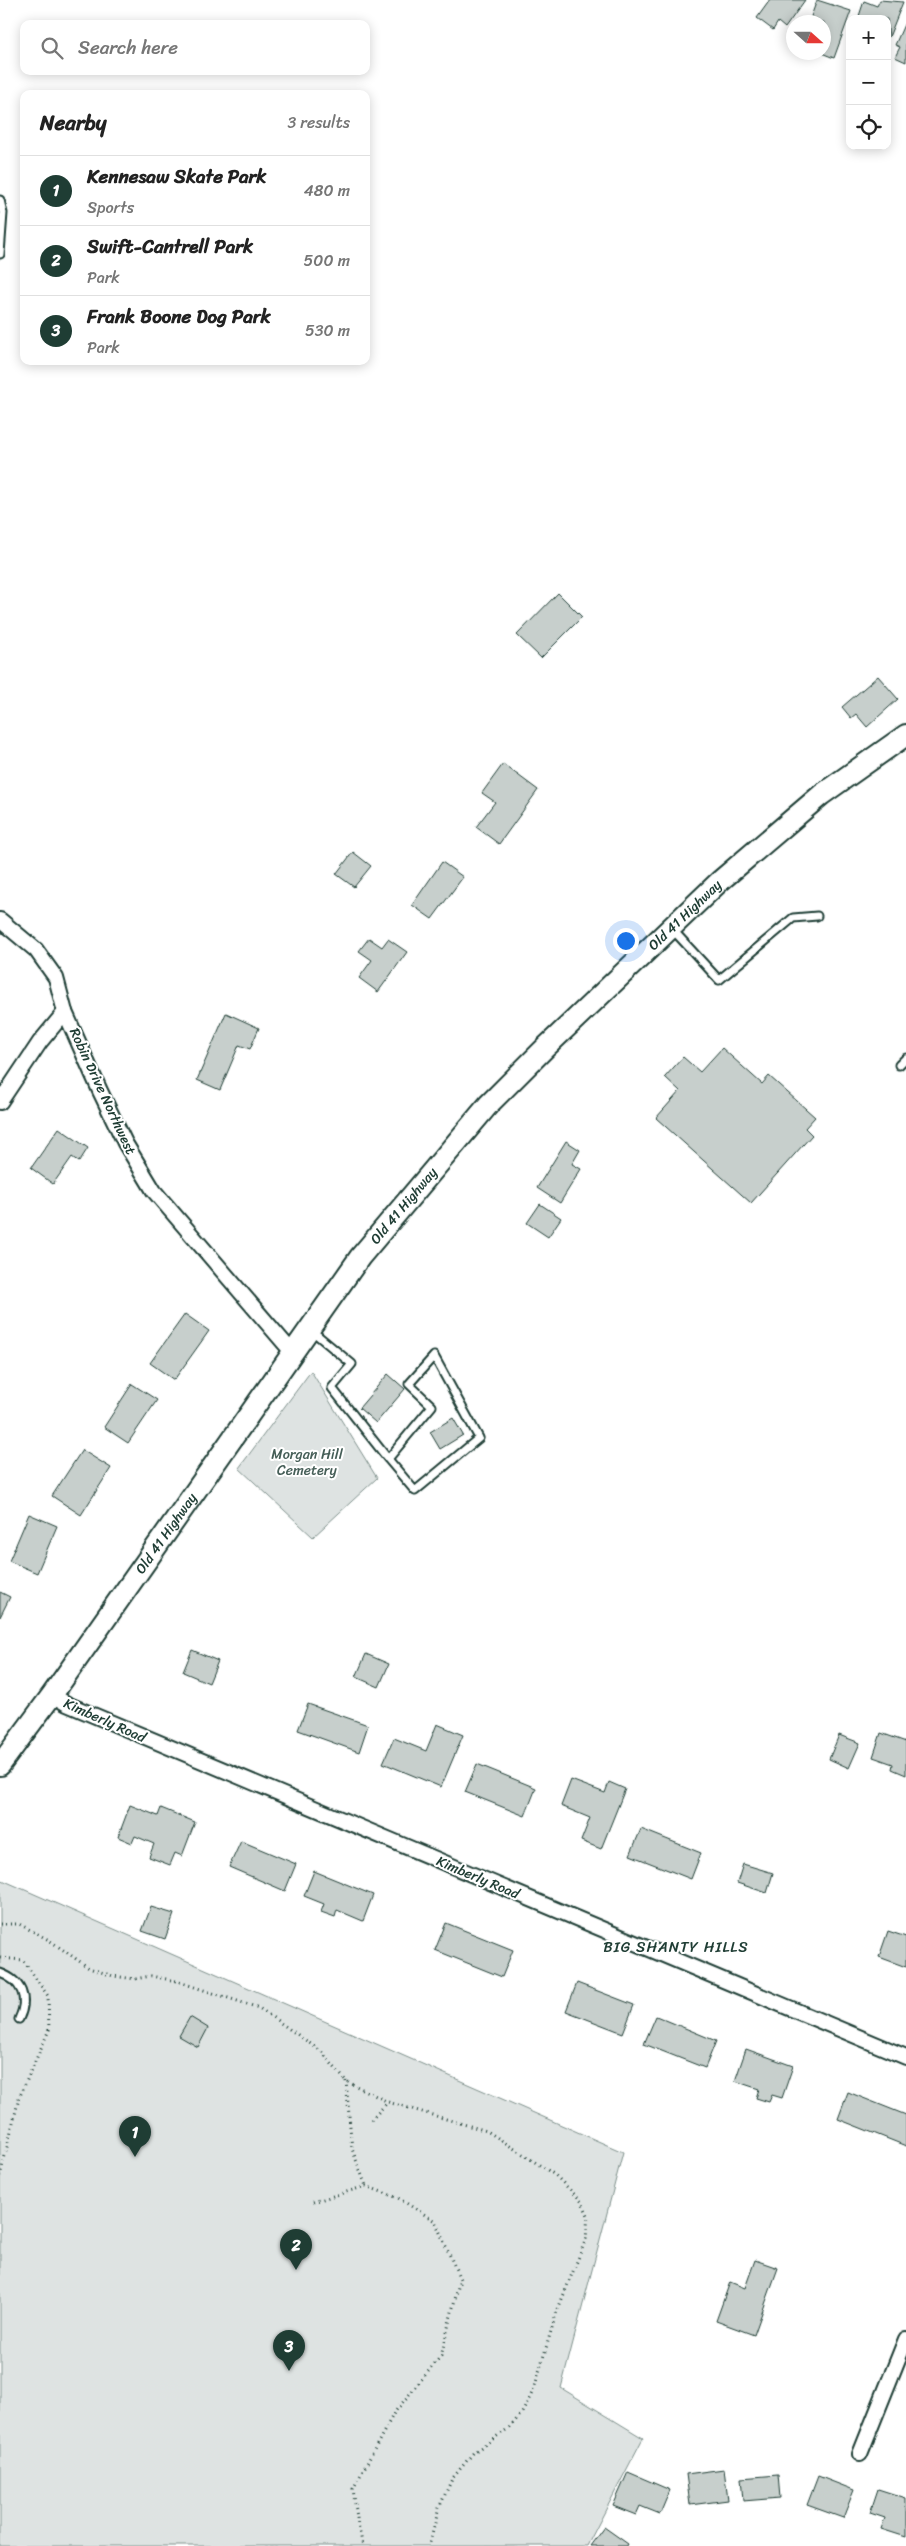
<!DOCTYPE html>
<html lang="en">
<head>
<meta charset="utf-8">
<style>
	:root { --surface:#fff; --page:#f2f2f2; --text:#222; --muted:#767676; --line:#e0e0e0; --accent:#1f3d34 }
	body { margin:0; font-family:Sriracha,sans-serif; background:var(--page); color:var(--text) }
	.controls { position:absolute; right:15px; top:15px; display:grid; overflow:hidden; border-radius:10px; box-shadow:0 2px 12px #0003 }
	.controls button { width:45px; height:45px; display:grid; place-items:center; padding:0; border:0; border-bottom:1px solid var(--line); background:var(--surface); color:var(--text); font:25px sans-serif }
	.compass { position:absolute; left:786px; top:15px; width:45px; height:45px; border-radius:50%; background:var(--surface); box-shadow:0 2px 12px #0003; rotate:111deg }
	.you { position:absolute; left:625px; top:940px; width:18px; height:18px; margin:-12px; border:4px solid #fff; border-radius:50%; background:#1a73e8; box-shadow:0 0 0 8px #1a73e833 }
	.badge { display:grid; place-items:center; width:32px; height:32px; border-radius:50%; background:var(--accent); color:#fff; font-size:16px; font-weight:700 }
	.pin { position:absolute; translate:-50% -41px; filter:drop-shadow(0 1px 2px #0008) }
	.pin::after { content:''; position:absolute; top:26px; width:18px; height:15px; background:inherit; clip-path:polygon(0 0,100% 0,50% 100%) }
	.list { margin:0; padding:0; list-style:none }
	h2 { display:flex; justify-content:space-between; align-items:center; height:65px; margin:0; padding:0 20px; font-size:21px }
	h2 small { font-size:16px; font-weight:400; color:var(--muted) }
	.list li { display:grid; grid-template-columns:32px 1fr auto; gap:15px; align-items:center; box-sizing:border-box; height:70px; padding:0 20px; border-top:1px solid var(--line) }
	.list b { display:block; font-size:19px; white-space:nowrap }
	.list p { margin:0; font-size:16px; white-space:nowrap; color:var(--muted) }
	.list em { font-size:16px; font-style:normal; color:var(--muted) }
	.icon { flex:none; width:28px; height:28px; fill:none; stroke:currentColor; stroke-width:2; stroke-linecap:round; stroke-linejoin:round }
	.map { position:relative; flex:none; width:906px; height:2546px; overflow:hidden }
	.search { position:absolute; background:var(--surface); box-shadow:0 2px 12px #0003; left:20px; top:20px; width:350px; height:55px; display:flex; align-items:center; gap:12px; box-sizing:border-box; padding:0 18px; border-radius:10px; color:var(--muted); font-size:19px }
	.panel { position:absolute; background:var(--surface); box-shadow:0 2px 12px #0003; left:20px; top:90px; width:350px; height:275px; border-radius:10px }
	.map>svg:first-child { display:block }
</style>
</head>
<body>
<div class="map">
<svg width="906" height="2546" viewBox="0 0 906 2546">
	<rect width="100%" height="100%" fill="#fff"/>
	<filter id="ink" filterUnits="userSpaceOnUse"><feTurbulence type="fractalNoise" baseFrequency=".02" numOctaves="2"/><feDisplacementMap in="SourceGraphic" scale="10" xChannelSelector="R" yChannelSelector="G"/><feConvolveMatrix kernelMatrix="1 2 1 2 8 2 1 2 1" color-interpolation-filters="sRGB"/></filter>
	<g filter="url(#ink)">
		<g fill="#dee3e2" stroke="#7e908b">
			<path d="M 311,1371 L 377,1478 L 313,1537 L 239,1468 Z"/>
			<path d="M 0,1879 L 623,2152 L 561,2388 L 643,2438 L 587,2546 L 0,2546 Z"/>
		</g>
		<g fill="#c7cfcc" stroke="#1f3d34">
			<path d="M 770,0 L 805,0 L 785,28 L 778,22 L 773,30 L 757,18 Z"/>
			<path d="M 817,0 L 851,11 L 834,58 L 819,52 L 824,52 L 824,22 L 809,22 Z"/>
			<path d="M 880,0 L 903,2 L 889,37 L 887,19 L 858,19 L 864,1 L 877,6 Z"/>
			<path d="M 906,20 L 906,62 L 895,57 L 900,47 L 895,45 Z"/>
			<path d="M 558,593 L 582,617 L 541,658 L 517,635 Z"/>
			<path d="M 878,676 L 898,699 L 867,727 L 856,714 L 851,718 L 842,707 Z"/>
			<path d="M 503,764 L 538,790 L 499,844 L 476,827 L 495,802 L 482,793 Z"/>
			<path d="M 353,852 L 371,866 L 354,887 L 336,874 Z"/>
			<path d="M 442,862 L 463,877 L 432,919 L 412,905 Z"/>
			<path d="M 369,938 L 382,947 L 388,939 L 407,952 L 378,992 L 359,978 L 372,960 L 359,951 Z"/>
			<path d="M 226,1013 L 259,1028 L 250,1049 L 239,1045 L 220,1090 L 197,1080 Z"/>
			<path d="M 722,1048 L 762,1084 L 769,1076 L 815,1117 L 805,1128 L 812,1135 L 751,1203 L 656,1118 L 680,1091 L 665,1077 L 683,1057 L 700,1072 Z"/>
			<path d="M 59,1128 L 88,1148 L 79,1162 L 72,1157 L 53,1184 L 31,1168 Z"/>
			<path d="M 566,1141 L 580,1150 L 572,1164 L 581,1169 L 560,1203 L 537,1188 Z"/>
			<path d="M 540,1204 L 561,1218 L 548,1237 L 527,1223 Z"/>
			<path d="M 185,1314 L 209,1331 L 174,1380 L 150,1363 Z"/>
			<path d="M 388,1374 L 405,1389 L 376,1423 L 359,1408 Z"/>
			<path d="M 132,1384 L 157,1400 L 128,1443 L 104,1427 Z"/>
			<path d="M 453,1418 L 463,1435 L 440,1449 L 430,1432 Z"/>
			<path d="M 82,1450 L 111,1468 L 81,1515 L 52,1496 Z"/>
			<path d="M 29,1514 L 57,1526 L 37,1573 L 9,1561 Z"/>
			<path d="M 0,1592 L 10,1597 L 0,1617 Z"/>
			<path d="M 192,1650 L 218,1661 L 209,1683 L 183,1672 Z"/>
			<path d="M 366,1654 L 389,1664 L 379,1687 L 356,1677 Z"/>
			<path d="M 308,1704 L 368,1725 L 359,1752 L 298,1730 Z"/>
			<path d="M 437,1724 L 463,1735 L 441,1787 L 383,1763 L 394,1738 L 426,1751 Z"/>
			<path d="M 881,1733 L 906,1742 L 906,1775 L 892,1769 L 893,1764 L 873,1757 Z"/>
			<path d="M 839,1735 L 860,1743 L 849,1768 L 829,1759 Z"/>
			<path d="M 477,1764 L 536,1788 L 525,1816 L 465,1792 Z"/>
			<path d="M 571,1780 L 605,1793 L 609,1782 L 625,1789 L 601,1849 L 581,1841 L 590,1818 L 561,1806 Z"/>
			<path d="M 130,1805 L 158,1816 L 161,1808 L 195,1822 L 182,1856 L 175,1853 L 170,1865 L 149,1857 L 154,1844 L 135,1836 L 132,1843 L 118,1837 Z"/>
			<path d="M 641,1829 L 701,1853 L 691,1879 L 630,1855 Z"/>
			<path d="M 241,1841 L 296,1864 L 285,1891 L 229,1867 Z"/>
			<path d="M 743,1864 L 773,1873 L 767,1893 L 737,1883 Z"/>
			<path d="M 314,1871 L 373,1895 L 363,1921 L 337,1910 L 335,1917 L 321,1912 L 324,1904 L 304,1896 Z"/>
			<path d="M 151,1907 L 174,1914 L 165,1939 L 142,1931 Z"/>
			<path d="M 446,1923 L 513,1950 L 502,1977 L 435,1950 Z"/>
			<path d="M 888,1931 L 906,1937 L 906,1967 L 879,1957 Z"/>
			<path d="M 577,1983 L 634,2005 L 623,2033 L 566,2011 Z"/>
			<path d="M 656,2016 L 716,2041 L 705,2068 L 644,2044 Z"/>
			<path d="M 190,2017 L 208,2028 L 198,2047 L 179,2036 Z"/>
			<path d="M 746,2049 L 793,2066 L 782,2098 L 772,2095 L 769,2102 L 756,2098 L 759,2089 L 735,2081 Z"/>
			<path d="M 848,2092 L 906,2115 L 906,2146 L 838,2119 Z"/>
			<path d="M 755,2260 L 778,2268 L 754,2335 L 716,2321 L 730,2282 L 745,2288 Z"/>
			<path d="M 724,2469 L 728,2500 L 690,2505 L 686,2474 Z"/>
			<path d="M 628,2472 L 670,2490 L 660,2514 L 640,2506 L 636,2515 L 613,2506 Z"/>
			<path d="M 778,2475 L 780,2498 L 743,2501 L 741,2478 Z"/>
			<path d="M 818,2476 L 854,2490 L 843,2518 L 807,2505 Z"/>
			<path d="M 878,2489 L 906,2498 L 906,2537 L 881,2529 L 885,2518 L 870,2513 Z"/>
			<path d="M 604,2527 L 628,2544 L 627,2546 L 590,2546 Z"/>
		</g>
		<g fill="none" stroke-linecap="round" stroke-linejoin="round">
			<g stroke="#1f3d34" stroke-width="11">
				<g id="service">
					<path d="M 0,200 L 3,213 L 0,254"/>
					<path d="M 672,929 L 719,980 L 793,918 L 817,916"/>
					<path d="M 899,1065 L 906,1058"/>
					<path d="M 311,1330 L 352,1364 L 332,1388 L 388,1459 L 432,1406 L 409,1384 L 434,1356 L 479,1438 L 415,1491 L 388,1459"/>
					<path d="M 0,1973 C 22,1981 29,1998 19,2019"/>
				</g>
			</g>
			<g stroke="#1f3d34" stroke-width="18">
				<g id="minor">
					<path d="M 0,920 L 36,950 L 56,978 L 65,1012 L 100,1091 L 125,1143 L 154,1191 L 292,1352"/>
					<path d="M 0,1102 L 40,1042 L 65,1012"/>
					<path d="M 52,1695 L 67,1704 L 906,2057"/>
					<path d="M 860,2454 L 906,2339"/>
				</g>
			</g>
			<g stroke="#1f3d34" stroke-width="24">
				<g id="secondary">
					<path id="s1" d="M 0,1765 L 52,1695 L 360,1257 L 489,1104 L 546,1047 L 720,881 L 821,795 L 906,735"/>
				</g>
			</g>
			<g stroke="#1f3d34" stroke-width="3" stroke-dasharray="1 4" stroke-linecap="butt">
				<path d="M 0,1924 L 19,1924 L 49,1940 L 89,1968 L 113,1976 L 135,1979 L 151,1976 L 176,1981 L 259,2008 L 321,2051 L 346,2081 L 388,2102 L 487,2131 L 555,2175 L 582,2202 L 588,2215 L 586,2239 L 556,2314 L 534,2389 L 522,2413 L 509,2428 L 474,2452 L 452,2479 L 439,2508 L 429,2546"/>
				<path d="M 0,1958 L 23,1960 L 48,1996 L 49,2030 L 19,2098 L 0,2176"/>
				<path d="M 346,2081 L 352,2149 L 366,2186"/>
				<path d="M 371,2120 L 388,2102"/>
				<path d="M 313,2202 L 366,2186 L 398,2198 L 435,2221 L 460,2279 L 441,2356 L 394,2413 L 353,2489 L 358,2525 L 363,2546"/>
			</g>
			<use href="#service" stroke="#fff" stroke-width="7"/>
			<use href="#minor" stroke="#fff" stroke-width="14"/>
			<use href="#secondary" stroke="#fff" stroke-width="20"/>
		</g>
	</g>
	<g text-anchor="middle" stroke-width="4" stroke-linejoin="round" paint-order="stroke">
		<g font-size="14" fill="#1f3d34" stroke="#fff">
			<text dy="5" stroke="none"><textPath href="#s1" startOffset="1095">Old 41 Highway</textPath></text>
			<text transform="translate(103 1091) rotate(65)" y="5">Robin Drive Northwest</text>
			<text dy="5" stroke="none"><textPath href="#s1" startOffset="690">Old 41 Highway</textPath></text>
			<text dy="5" stroke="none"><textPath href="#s1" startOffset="285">Old 41 Highway</textPath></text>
			<text transform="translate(105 1720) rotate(24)" y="5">Kimberly Road</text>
			<text transform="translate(478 1877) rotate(23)" y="5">Kimberly Road</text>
		</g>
		<g font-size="14" fill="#455e57" stroke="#fff">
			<text x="307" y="1459">Morgan Hill<tspan x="307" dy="16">Cemetery</tspan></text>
		</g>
		<g font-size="15" letter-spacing="1" fill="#1f3d34" stroke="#fff">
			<text x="676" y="1952">BIG SHANTY HILLS</text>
		</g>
	</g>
</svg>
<div class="controls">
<button>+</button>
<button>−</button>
<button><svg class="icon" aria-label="locate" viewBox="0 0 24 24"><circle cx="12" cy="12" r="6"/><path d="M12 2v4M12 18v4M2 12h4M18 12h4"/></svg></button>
</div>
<svg class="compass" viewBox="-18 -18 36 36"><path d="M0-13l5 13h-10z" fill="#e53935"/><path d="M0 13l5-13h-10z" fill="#767676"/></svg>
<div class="you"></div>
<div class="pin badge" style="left:135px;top:2157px">1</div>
<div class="pin badge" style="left:296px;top:2270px">2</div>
<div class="pin badge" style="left:289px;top:2371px">3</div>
<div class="search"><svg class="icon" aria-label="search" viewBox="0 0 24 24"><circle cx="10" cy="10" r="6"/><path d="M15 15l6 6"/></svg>Search here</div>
<section class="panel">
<h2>Nearby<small>3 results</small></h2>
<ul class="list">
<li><span class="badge">1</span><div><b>Kennesaw Skate Park</b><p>Sports</p></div><em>480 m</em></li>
<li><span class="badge">2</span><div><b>Swift-Cantrell Park</b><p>Park</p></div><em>500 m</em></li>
<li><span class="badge">3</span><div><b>Frank Boone Dog Park</b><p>Park</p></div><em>530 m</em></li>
</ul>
</section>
</div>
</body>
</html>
